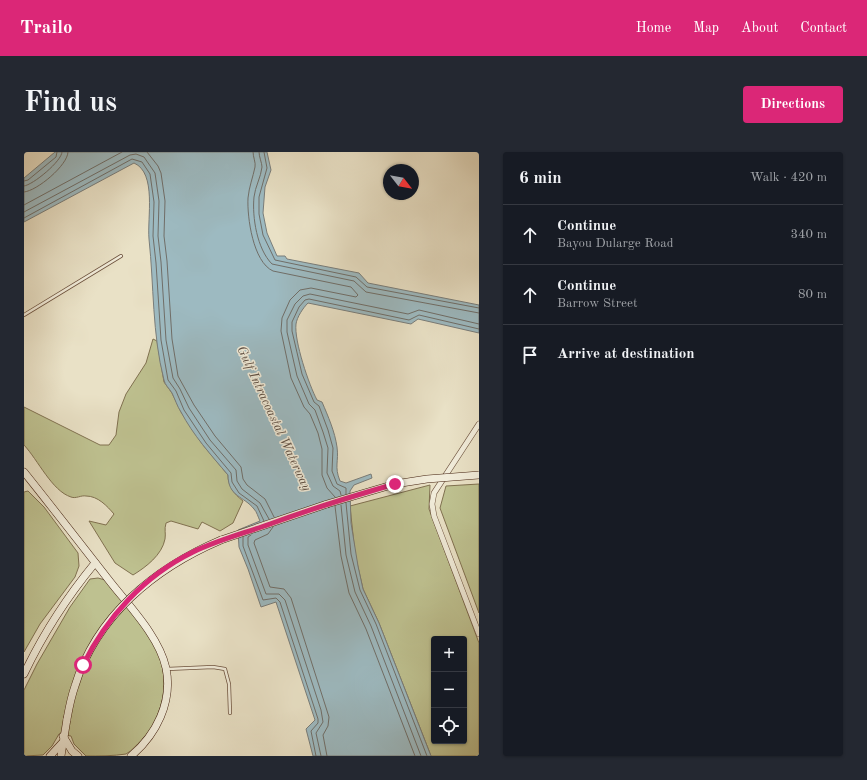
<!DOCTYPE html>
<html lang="en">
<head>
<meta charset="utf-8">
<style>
	:root { --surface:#171b24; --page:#242831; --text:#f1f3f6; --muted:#9ea1a6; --line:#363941; --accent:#db2777 }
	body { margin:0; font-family:"Old Standard TT",serif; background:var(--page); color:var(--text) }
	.controls { position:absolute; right:12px; bottom:12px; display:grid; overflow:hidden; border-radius:4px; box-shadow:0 1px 3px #0004 }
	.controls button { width:36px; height:36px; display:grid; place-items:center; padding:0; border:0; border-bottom:1px solid var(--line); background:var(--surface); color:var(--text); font:20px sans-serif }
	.compass { position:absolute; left:359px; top:12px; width:36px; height:36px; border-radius:50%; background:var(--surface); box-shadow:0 1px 3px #0004; rotate:121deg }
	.stop { position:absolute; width:12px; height:12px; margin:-9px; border:3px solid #db2777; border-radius:50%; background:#fff }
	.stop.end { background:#db2777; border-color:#fff; box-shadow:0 1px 4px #0008 }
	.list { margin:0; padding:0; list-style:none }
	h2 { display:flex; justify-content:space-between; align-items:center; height:52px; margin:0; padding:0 16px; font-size:17px }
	h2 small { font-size:13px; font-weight:400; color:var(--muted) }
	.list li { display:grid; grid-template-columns:26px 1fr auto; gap:12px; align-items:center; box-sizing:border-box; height:60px; padding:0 16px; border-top:1px solid var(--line) }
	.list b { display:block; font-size:15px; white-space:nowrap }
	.list p { margin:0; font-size:13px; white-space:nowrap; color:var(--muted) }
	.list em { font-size:13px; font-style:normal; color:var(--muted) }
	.icon { flex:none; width:22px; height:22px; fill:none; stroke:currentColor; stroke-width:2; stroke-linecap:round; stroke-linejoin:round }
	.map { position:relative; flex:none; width:455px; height:604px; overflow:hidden; border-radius:4px }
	header { display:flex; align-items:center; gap:24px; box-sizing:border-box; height:56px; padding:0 20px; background:var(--accent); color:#fff }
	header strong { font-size:19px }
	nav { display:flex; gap:22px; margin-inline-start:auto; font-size:14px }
	.intro { display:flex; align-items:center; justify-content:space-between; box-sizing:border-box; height:96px; padding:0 24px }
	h1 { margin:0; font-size:28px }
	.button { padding:10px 18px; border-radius:4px; background:var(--accent); color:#fff; font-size:14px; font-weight:700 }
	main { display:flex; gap:24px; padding:0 24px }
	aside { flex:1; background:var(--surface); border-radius:4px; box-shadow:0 1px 3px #0004 }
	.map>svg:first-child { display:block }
</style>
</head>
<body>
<header>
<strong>Trailo</strong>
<nav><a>Home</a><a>Map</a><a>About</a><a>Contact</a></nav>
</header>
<div class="intro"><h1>Find us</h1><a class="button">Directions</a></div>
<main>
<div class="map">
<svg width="455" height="604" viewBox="0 0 455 604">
	<rect width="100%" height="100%" fill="#e9e1c6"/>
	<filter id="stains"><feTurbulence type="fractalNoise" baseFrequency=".005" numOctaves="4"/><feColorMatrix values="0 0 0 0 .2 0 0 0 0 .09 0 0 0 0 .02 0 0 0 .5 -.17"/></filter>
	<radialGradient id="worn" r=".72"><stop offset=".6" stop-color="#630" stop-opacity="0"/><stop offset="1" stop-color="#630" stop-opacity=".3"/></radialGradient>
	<g fill="#bec190" stroke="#807150" fill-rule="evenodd">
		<path d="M 129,187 L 133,189 L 140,230 L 148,241 L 157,260 L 179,293 L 204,323 C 204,334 210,342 219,349 L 209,371 L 196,379 L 178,370 L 174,377 L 147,369 L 142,371 C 140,378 142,381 141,387 C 138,403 122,415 109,423 L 91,411 L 65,369 L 82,373 L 90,362 C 83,354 74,344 62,344 C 57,343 52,347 47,345 C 28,339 14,308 0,293 L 0,255 L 76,293 L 85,293 L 92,283 L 95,260 L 102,242 L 122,211 Z"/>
		<path d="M 455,332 L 455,461 L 416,356 L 422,334 Z"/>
		<path d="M 406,333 L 405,357 L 455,491 L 455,604 L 407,604 L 355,471 L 339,437 L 331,402 L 326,354 ZM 410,487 L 440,487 L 440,589 L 410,589 Z"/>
		<path d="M 4,339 L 20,355 L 54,401 L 55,414 L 51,425 L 16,472 L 0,500 L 0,340 Z"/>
		<path d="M 74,426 L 81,428 C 98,449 120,471 132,497 C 147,527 140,563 118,588 C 113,592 108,599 102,602 C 90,604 74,604 62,604 L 50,592 L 47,584 L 35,582 L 28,594 L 19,603 L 0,604 L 0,538 L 13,512 L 46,455 L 66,427 Z"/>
	</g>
	<path fill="#9dbac1" stroke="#797d7a" d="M 31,0 L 243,0 L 247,18 L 241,35 L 239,61 L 243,81 L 253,104 L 261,104 L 263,107 L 335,121 L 344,131 L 455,153 L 455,181 L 394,167 L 387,172 L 284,151 C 279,156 273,165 272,172 C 270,189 285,233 293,248 L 298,250 C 304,264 311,280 313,295 C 315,310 310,314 316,329 L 322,331 L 347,322 L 348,326 L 330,333 L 326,339 L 327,371 L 334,414 L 339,437 L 355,471 L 407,604 L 289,604 L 282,577 L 291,568 L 252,450 L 237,455 L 224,417 L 215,395 L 214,378 L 236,369 C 234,365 233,360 230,357 C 220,344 204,345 204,323 C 187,303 169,283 157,260 C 153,254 151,247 148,241 C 145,236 141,233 140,228 C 128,182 130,133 125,87 C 123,66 133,21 110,11 L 0,70 L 0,26 Z"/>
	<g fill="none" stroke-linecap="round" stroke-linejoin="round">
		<g stroke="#706e68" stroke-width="1">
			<path d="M 123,0 L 134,14 L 137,21 L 141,49 L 140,84 L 143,109 L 148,187 L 154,224 L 170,253 L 191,284 L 217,315 L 219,327 L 223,333 L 241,347 L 250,365"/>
			<path d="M 229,0 C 229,5 232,11 231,15 C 229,25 225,35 224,46 C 223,65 229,110 249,119 L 327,135 L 334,143 L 332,145 L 287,136 L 276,138 L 266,148 L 258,166 L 257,179 L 267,226 L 280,255 L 286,262 L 294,281 L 298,297 L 298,323 L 303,336 L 311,345"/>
			<path d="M 235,0 C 235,5 238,11 238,15 C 237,25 231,35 230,45 C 228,65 233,97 248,112 L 330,129 L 342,140 L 455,161"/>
			<path d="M 240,0 L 243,16 L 235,45 L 235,62 L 239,83 L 251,108 L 332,125 L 343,135 L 455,156"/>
			<path d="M 0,29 L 4,28 L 32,5 L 33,0"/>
			<path d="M 0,34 C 9,33 38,9 38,0"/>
			<path d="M 0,40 C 13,39 44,13 44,0"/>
			<path d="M 0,53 L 98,0"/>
			<path d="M 0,60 L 106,3 L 112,2 L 120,5 L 131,21 L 135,49 L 134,84 L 137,110 L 142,188 L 149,226 L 156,237 L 165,256 L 186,288 L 212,318 L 213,329 L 218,337 L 236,351 L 245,367"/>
			<path d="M 0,66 L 108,7 L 118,10 L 126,22 L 130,50 L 129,84 L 132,111 L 137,188 L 144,228 L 152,239 L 160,258 L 182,291 L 207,321 L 208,330 L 215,341 L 233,354 L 240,369"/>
			<path d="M 322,342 L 322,336 L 313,332 L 308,319 L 309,296 L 304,278 L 295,254 L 290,250 L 278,222 L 268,179 L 268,170 L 275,155 L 281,148 L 285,147 L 385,168 L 395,163 L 455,177"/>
			<path d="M 317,343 L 316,339 L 309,334 L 303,321 L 304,296 L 299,280 L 291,258 L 285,252 L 273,224 L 263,180 L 263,168 L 271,152 L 279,144 L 286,142 L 384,162 L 395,158 L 455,172"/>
			<path d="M 322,351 L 327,402 L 336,438 L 352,472 L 403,604"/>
			<path d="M 317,353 L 322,403 L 331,440 L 347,474 L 397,604"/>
			<path d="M 311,354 L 317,404 L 325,441 L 342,477 L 391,604"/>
			<path d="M 249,375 L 244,382 L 231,388 L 230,391 L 246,435 L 260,437 L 267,446 L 305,565 L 304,574 L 299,583 L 303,604"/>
			<path d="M 227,383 L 224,385 L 224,393 L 242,442 L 255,442 L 261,448 L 297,558 L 299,570 L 292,581 L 297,604"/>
			<path d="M 219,385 L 219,394 L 239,448 L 252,446 L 256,450 L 294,567 L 294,571 L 287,579 L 292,604"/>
		</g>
		<g stroke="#6c513d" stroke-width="4">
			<g id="lane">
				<path d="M 0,163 L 97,104"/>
				<path d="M 143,517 L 189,515 L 201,517 L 205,532 L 206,561"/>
			</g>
		</g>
		<g stroke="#6c513d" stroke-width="6">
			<path id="street" d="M 455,272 L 410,341 L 408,352 L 410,364 L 455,482"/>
		</g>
		<g stroke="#43210f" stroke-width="8">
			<g id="secondary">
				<path d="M 0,320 C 28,355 56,391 84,427 C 104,453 135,484 142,516 C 149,550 132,583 107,604"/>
				<path d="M 197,388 L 303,352"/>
				<path d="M 0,522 C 19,482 43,445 71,411"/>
				<path d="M 39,584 L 48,599 L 54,604"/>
				<path d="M 26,604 L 38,591"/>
				<path d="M 37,604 L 43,567"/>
			</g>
		</g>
		<use href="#lane" stroke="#f1ecda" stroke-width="2.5"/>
		<use href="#street" stroke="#f1ecda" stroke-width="5"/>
		<use href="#secondary" stroke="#f1ecda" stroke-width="7"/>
		<g stroke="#43210f" stroke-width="8" stroke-linecap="butt">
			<g id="secondary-bridge">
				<path d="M 303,352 L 371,332 L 403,327 L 455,323"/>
				<path d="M 43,567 C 45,556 47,545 51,534 C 72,464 131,416 197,388"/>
			</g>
		</g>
		<use href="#secondary-bridge" stroke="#f1ecda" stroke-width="7"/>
	</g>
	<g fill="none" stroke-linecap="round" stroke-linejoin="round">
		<path stroke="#db2777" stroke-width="5" d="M 59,513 C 83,465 120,424 169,400 C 194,388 221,381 246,372 C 287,357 329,344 371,332"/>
	</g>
	<g text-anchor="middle" stroke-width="3" stroke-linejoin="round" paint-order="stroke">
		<g font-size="13" font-style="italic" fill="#5e4f44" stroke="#f1ecda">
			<text transform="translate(251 266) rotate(65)" y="5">Gulf Intracoastal Waterway</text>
		</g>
	</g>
	<rect width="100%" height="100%" filter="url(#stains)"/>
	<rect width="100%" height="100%" fill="url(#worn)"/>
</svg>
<div class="controls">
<button>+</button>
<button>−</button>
<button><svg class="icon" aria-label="locate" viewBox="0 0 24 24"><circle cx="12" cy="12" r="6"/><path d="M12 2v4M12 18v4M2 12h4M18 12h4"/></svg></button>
</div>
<svg class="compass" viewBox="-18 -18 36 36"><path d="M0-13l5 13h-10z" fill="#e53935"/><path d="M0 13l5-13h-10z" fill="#9ea1a6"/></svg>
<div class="stop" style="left:59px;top:513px"></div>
<div class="stop end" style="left:371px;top:332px"></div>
</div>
<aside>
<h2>6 min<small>Walk · 420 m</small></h2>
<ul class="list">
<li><svg class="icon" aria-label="ahead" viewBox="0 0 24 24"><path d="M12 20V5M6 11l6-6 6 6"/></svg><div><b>Continue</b><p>Bayou Dularge Road</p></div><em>340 m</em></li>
<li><svg class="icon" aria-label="ahead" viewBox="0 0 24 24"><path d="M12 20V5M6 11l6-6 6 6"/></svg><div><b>Continue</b><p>Barrow Street</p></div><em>80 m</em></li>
<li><svg class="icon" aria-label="arrive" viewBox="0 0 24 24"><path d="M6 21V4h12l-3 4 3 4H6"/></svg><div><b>Arrive at destination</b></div></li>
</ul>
</aside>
</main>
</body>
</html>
